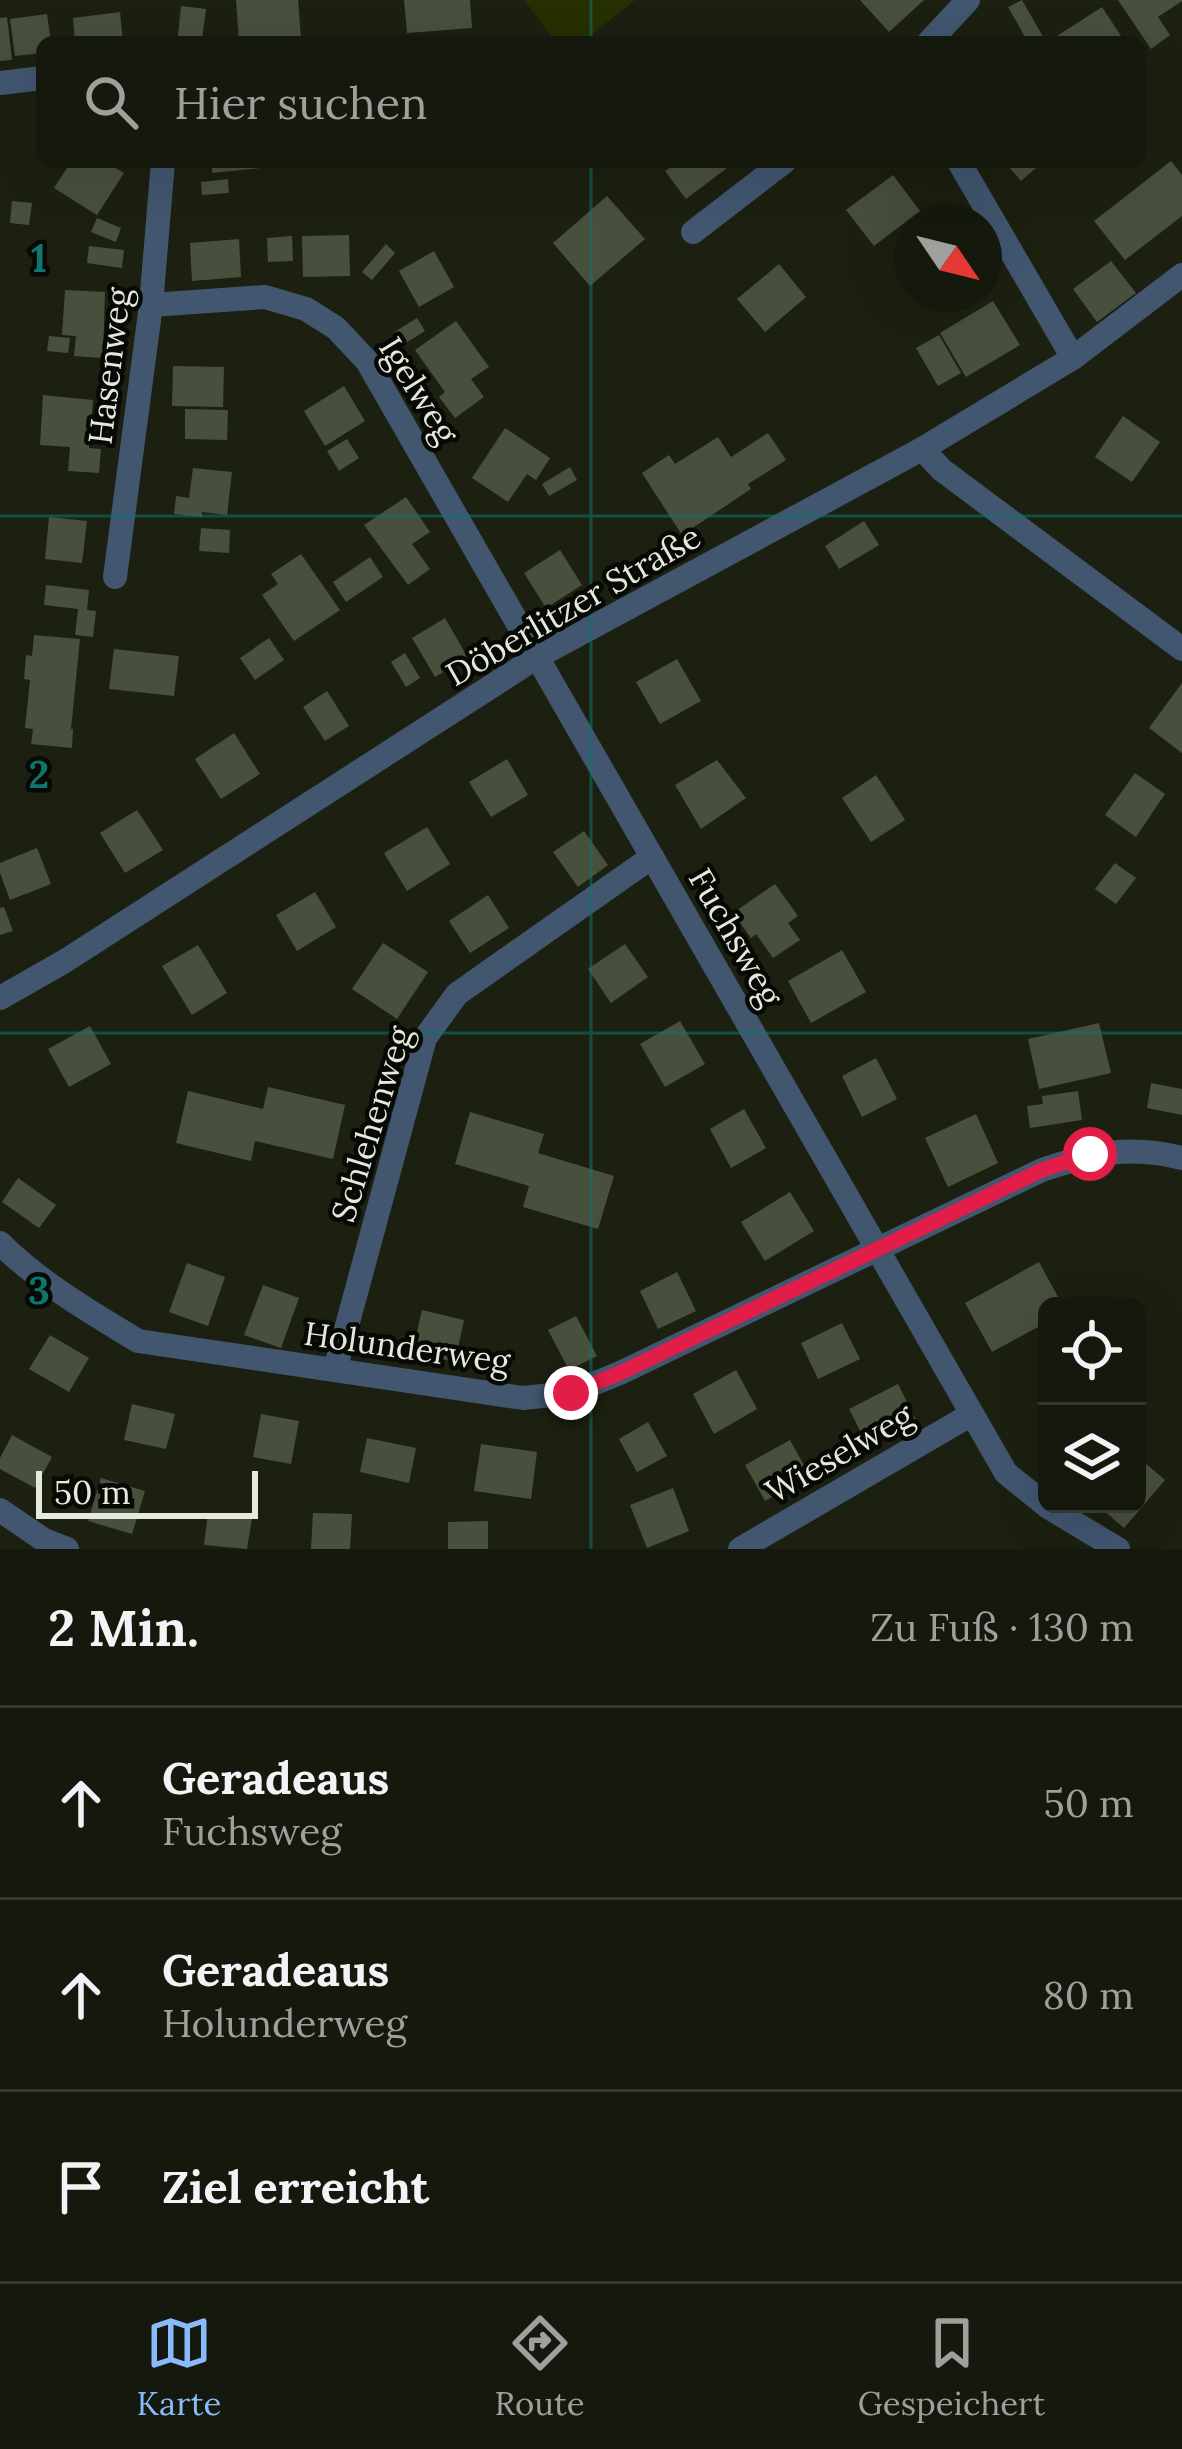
<!DOCTYPE html>
<html lang="de">
<head>
<meta charset="utf-8">
<style>
	:root { --surface:#15180c; --page:#22251a; --text:#f1f3f6; --muted:#9da09d; --line:#34372d; --accent:#89bafc }
	body { margin:0; font-family:Lora,serif; background:var(--page); color:var(--text) }
	.controls { position:absolute; right:36px; bottom:36px; display:grid; overflow:hidden; border-radius:18px; box-shadow:0 12px 48px #0002 }
	.controls button { width:108px; height:108px; display:grid; place-items:center; padding:0; border:0; border-bottom:3px solid var(--line); background:var(--surface); color:var(--text); font:60px sans-serif }
	.compass { position:absolute; left:894px; top:204px; width:108px; height:108px; border-radius:50%; background:var(--surface); box-shadow:0 12px 48px #0002; rotate:125deg }
	.scale { position:absolute; left:36px; bottom:30px; width:222px; box-sizing:border-box; padding-left:12px; border:6px solid #e5e8dd; border-top:0; font-size:33px; line-height:42px; white-space:nowrap; color:#e5e8dd; -webkit-text-stroke:9px #070904; paint-order:stroke }
	.stop { position:absolute; width:36px; height:36px; margin:-27px; border:9px solid #e11d48; border-radius:50%; background:#fff }
	.stop.end { background:#e11d48; border-color:#fff; box-shadow:0 3px 12px #0008 }
	.list { margin:0; padding:0; list-style:none }
	h2 { display:flex; justify-content:space-between; align-items:center; height:156px; margin:0; padding:0 48px; font-size:51px }
	h2 small { font-size:39px; font-weight:400; color:var(--muted) }
	.list li { display:grid; grid-template-columns:78px 1fr auto; gap:36px; align-items:center; box-sizing:border-box; height:192px; padding:0 48px; border-top:3px solid var(--line) }
	.list b { display:block; font-size:45px; white-space:nowrap }
	.list p { margin:0; font-size:39px; white-space:nowrap; color:var(--muted) }
	.list em { font-size:39px; font-style:normal; color:var(--muted) }
	.icon { flex:none; width:66px; height:66px; fill:none; stroke:currentColor; stroke-width:2; stroke-linecap:round; stroke-linejoin:round }
	.map { position:relative; flex:none; width:1182px; height:1549px; overflow:hidden }
	.search { position:absolute; background:var(--surface); box-shadow:0 12px 48px #0002; left:36px; right:36px; top:36px; height:132px; display:flex; align-items:center; gap:30px; box-sizing:border-box; padding:0 42px; border-radius:18px; color:var(--muted); font-size:45px }
	.sheet { height:732px; background:var(--surface) }
	nav { display:flex; justify-content:space-around; align-items:center; box-sizing:border-box; height:168px; border-top:3px solid var(--line); background:var(--surface); font-size:33px; color:var(--muted) }
	nav a { display:grid; justify-items:center; gap:6px }
	nav .on { color:var(--accent) }
	.map>svg:first-child { display:block }
</style>
</head>
<body>
<div class="map">
<svg width="1182" height="1549" viewBox="0 0 1182 1549">
	<rect width="100%" height="100%" fill="#1c2010"/>
	<path fill="#263000" d="M 524,0 L 635,0 L 582,42 L 556,42 Z"/>
	<g fill="#494f3d">
		<path d="M 236,0 L 298,0 L 301,38 L 239,42 Z"/>
		<path d="M 404,0 L 470,0 L 472,28 L 407,33 Z"/>
		<path d="M 860,0 L 924,0 L 889,32 Z"/>
		<path d="M 1022,0 L 1046,42 L 1028,42 L 1008,7 Z"/>
		<path d="M 1118,0 L 1182,0 L 1182,1 L 1158,17 L 1170,35 L 1151,49 Z"/>
		<path d="M 181,6 L 206,9 L 202,39 L 178,36 Z"/>
		<path d="M 1102,7 L 1125,42 L 1057,42 L 1054,38 Z"/>
		<path d="M 120,12 L 123,42 L 75,42 L 73,18 Z"/>
		<path d="M 47,14 L 51,42 L 42,42 L 42,53 L 15,56 L 10,19 Z"/>
		<path d="M 7,17 L 12,60 L 0,61 L 0,18 Z"/>
		<path d="M 1171,161 L 1182,175 L 1182,216 L 1125,260 L 1094,221 Z"/>
		<path d="M 71,162 L 106,162 L 124,173 L 97,215 L 54,188 Z"/>
		<path d="M 212,162 L 261,162 L 261,168 L 212,173 Z"/>
		<path d="M 678,162 L 735,162 L 686,199 L 665,171 Z"/>
		<path d="M 1005,162 L 1043,162 L 1021,181 Z"/>
		<path d="M 893,175 L 920,211 L 874,246 L 846,210 Z"/>
		<path d="M 228,179 L 229,193 L 202,195 L 201,182 Z"/>
		<path d="M 607,196 L 645,239 L 590,286 L 553,243 Z"/>
		<path d="M 12,201 L 32,203 L 29,225 L 10,223 Z"/>
		<path d="M 97,218 L 121,228 L 116,242 L 91,232 Z"/>
		<path d="M 349,235 L 350,276 L 303,277 L 302,236 Z"/>
		<path d="M 292,236 L 293,261 L 268,262 L 267,238 Z"/>
		<path d="M 239,239 L 241,277 L 192,281 L 190,243 Z"/>
		<path d="M 386,244 L 395,253 L 372,280 L 362,272 Z"/>
		<path d="M 89,246 L 124,250 L 122,268 L 87,263 Z"/>
		<path d="M 434,251 L 454,287 L 419,307 L 399,271 Z"/>
		<path d="M 1111,261 L 1136,293 L 1097,322 L 1073,289 Z"/>
		<path d="M 779,264 L 806,297 L 765,332 L 737,299 Z"/>
		<path d="M 65,290 L 105,292 L 103,358 L 74,356 L 76,336 L 62,335 Z"/>
		<path d="M 993,301 L 1020,345 L 966,377 L 940,333 Z"/>
		<path d="M 417,318 L 425,331 L 401,346 L 394,332 Z"/>
		<path d="M 456,321 L 489,367 L 471,379 L 484,397 L 455,418 L 439,397 L 445,392 L 415,350 Z"/>
		<path d="M 939,335 L 961,373 L 938,386 L 916,348 Z"/>
		<path d="M 49,336 L 70,338 L 68,353 L 47,351 Z"/>
		<path d="M 173,366 L 224,367 L 223,407 L 172,406 Z"/>
		<path d="M 344,386 L 365,421 L 325,446 L 304,411 Z"/>
		<path d="M 43,395 L 93,400 L 89,448 L 101,449 L 99,473 L 68,471 L 70,447 L 40,445 Z"/>
		<path d="M 185,409 L 228,410 L 227,440 L 185,439 Z"/>
		<path d="M 1123,416 L 1160,442 L 1132,482 L 1095,457 Z"/>
		<path d="M 505,428 L 550,458 L 536,480 L 527,474 L 508,502 L 472,478 Z"/>
		<path d="M 768,433 L 786,460 L 748,484 L 751,489 L 682,535 L 642,473 L 669,455 L 675,464 L 718,437 L 731,457 Z"/>
		<path d="M 347,439 L 359,458 L 339,471 L 327,451 Z"/>
		<path d="M 570,467 L 577,480 L 549,496 L 542,484 Z"/>
		<path d="M 193,468 L 232,472 L 227,515 L 202,512 L 202,517 L 174,514 L 176,496 L 189,498 Z"/>
		<path d="M 406,497 L 430,532 L 412,544 L 430,569 L 408,585 L 364,525 Z"/>
		<path d="M 49,517 L 87,521 L 82,563 L 45,559 Z"/>
		<path d="M 864,521 L 879,545 L 839,569 L 825,546 Z"/>
		<path d="M 201,528 L 230,530 L 229,553 L 199,551 Z"/>
		<path d="M 560,550 L 582,585 L 546,608 L 524,573 Z"/>
		<path d="M 301,554 L 340,610 L 294,641 L 262,595 L 278,584 L 271,574 Z"/>
		<path d="M 370,557 L 383,577 L 346,602 L 333,582 Z"/>
		<path d="M 46,585 L 89,590 L 87,610 L 96,611 L 93,637 L 75,635 L 78,609 L 44,605 Z"/>
		<path d="M 445,618 L 468,658 L 435,677 L 412,638 Z"/>
		<path d="M 34,635 L 80,639 L 71,729 L 73,729 L 72,748 L 31,744 L 33,729 L 25,728 L 30,680 L 24,679 L 26,655 L 32,656 Z"/>
		<path d="M 269,638 L 284,660 L 255,680 L 240,658 Z"/>
		<path d="M 114,649 L 179,656 L 174,696 L 109,689 Z"/>
		<path d="M 405,653 L 420,678 L 406,687 L 391,662 Z"/>
		<path d="M 677,659 L 701,701 L 660,724 L 636,682 Z"/>
		<path d="M 1182,683 L 1182,753 L 1149,728 Z"/>
		<path d="M 327,691 L 349,726 L 325,741 L 303,707 Z"/>
		<path d="M 234,733 L 260,774 L 221,799 L 195,759 Z"/>
		<path d="M 507,759 L 528,795 L 491,817 L 469,782 Z"/>
		<path d="M 717,760 L 746,798 L 701,829 L 675,785 Z"/>
		<path d="M 1135,773 L 1165,794 L 1136,837 L 1105,815 Z"/>
		<path d="M 876,775 L 905,820 L 871,842 L 842,798 Z"/>
		<path d="M 137,810 L 163,850 L 125,873 L 100,833 Z"/>
		<path d="M 427,827 L 450,864 L 407,891 L 384,853 Z"/>
		<path d="M 584,831 L 608,865 L 578,887 L 553,852 Z"/>
		<path d="M 37,848 L 51,884 L 10,900 L 0,873 L 0,863 Z"/>
		<path d="M 1115,863 L 1136,878 L 1116,904 L 1095,889 Z"/>
		<path d="M 775,884 L 798,916 L 788,923 L 800,940 L 773,958 L 756,934 L 751,938 L 733,913 Z"/>
		<path d="M 315,892 L 336,927 L 297,951 L 276,915 Z"/>
		<path d="M 488,895 L 509,928 L 470,953 L 449,921 Z"/>
		<path d="M 4,907 L 13,931 L 0,935 L 0,908 Z"/>
		<path d="M 383,943 L 428,972 L 397,1019 L 352,989 Z"/>
		<path d="M 625,944 L 648,977 L 611,1003 L 588,969 Z"/>
		<path d="M 198,945 L 227,993 L 192,1015 L 162,966 Z"/>
		<path d="M 842,950 L 866,992 L 811,1023 L 788,981 Z"/>
		<path d="M 680,1021 L 705,1064 L 665,1087 L 640,1044 Z"/>
		<path d="M 1099,1023 L 1111,1073 L 1039,1089 L 1028,1039 Z"/>
		<path d="M 90,1026 L 111,1064 L 69,1087 L 48,1049 Z"/>
		<path d="M 876,1058 L 897,1099 L 862,1117 L 842,1076 Z"/>
		<path d="M 1151,1083 L 1182,1089 L 1182,1115 L 1147,1108 Z"/>
		<path d="M 268,1087 L 345,1105 L 333,1159 L 255,1141 L 251,1161 L 176,1143 L 188,1091 L 263,1109 Z"/>
		<path d="M 1078,1091 L 1082,1120 L 1030,1128 L 1027,1106 L 1043,1104 L 1042,1096 Z"/>
		<path d="M 744,1109 L 766,1148 L 731,1168 L 710,1129 Z"/>
		<path d="M 470,1112 L 544,1134 L 538,1153 L 614,1176 L 598,1229 L 523,1207 L 529,1186 L 455,1164 Z"/>
		<path d="M 976,1114 L 998,1163 L 948,1187 L 925,1138 Z"/>
		<path d="M 18,1178 L 56,1205 L 39,1228 L 2,1202 Z"/>
		<path d="M 790,1192 L 814,1231 L 765,1261 L 741,1222 Z"/>
		<path d="M 1039,1262 L 1063,1306 L 1047,1306 L 1047,1322 L 992,1352 L 965,1303 Z"/>
		<path d="M 187,1263 L 225,1277 L 208,1326 L 169,1312 Z"/>
		<path d="M 677,1272 L 696,1311 L 658,1329 L 640,1291 Z"/>
		<path d="M 263,1285 L 299,1298 L 281,1348 L 244,1335 Z"/>
		<path d="M 422,1310 L 464,1320 L 455,1362 L 412,1353 Z"/>
		<path d="M 576,1316 L 597,1356 L 569,1370 L 548,1330 Z"/>
		<path d="M 842,1323 L 860,1359 L 818,1379 L 801,1343 Z"/>
		<path d="M 50,1335 L 89,1358 L 69,1392 L 29,1369 Z"/>
		<path d="M 736,1370 L 757,1409 L 714,1434 L 693,1394 Z"/>
		<path d="M 898,1384 L 917,1422 L 868,1446 L 849,1409 Z"/>
		<path d="M 132,1404 L 175,1414 L 166,1449 L 124,1440 Z"/>
		<path d="M 261,1414 L 299,1421 L 291,1464 L 253,1457 Z"/>
		<path d="M 648,1422 L 667,1456 L 637,1472 L 619,1439 Z"/>
		<path d="M 12,1435 L 52,1457 L 35,1488 L 0,1469 L 0,1458 Z"/>
		<path d="M 367,1438 L 416,1448 L 409,1483 L 360,1472 Z"/>
		<path d="M 790,1440 L 810,1476 L 765,1501 L 745,1465 Z"/>
		<path d="M 481,1444 L 537,1452 L 531,1499 L 474,1491 Z"/>
		<path d="M 1137,1456 L 1165,1480 L 1124,1528 L 1096,1504 L 1137,1504 Z"/>
		<path d="M 101,1478 L 145,1491 L 132,1534 L 88,1521 Z"/>
		<path d="M 673,1488 L 689,1531 L 647,1548 L 630,1505 Z"/>
		<path d="M 208,1513 L 252,1518 L 247,1549 L 204,1545 Z"/>
		<path d="M 313,1513 L 352,1514 L 350,1549 L 311,1549 Z"/>
		<path d="M 488,1521 L 488,1549 L 448,1549 L 448,1522 Z"/>
	</g>
	<g fill="none" stroke-linecap="round" stroke-linejoin="round">
		<g stroke="#425670" stroke-width="24">
			<path d="M 929,42 L 968,0"/>
			<path d="M 0,83 L 42,78"/>
			<path d="M 959,162 L 1073,358"/>
			<path d="M 693,232 L 784,162"/>
			<path d="M 151,305 L 265,297 L 306,309 L 336,328 L 367,361 L 1006,1473 L 1048,1507 L 1118,1549"/>
			<path d="M 922,449 L 942,470 L 1182,649"/>
			<path d="M 115,577 L 151,305 L 163,162"/>
			<path d="M 0,998 L 65,961 L 537,657 L 922,449 L 1073,358 L 1182,275"/>
			<path d="M 0,1243 C 40,1283 91,1312 138,1341 L 523,1398 L 571,1393 L 620,1373 L 1042,1170 C 1092,1153 1130,1145 1182,1158"/>
			<path d="M 335,1370 L 425,1038 L 457,994 L 652,857"/>
			<path d="M 0,1510 L 44,1540 L 67,1549"/>
			<path d="M 740,1549 L 972,1414"/>
		</g>
	</g>
	<g fill="none" stroke-linecap="round" stroke-linejoin="round">
		<path stroke="#e11d48" stroke-width="15" d="M 571,1393 L 620,1373 L 1042,1170 L 1090,1154"/>
	</g>
	<path fill="none" stroke="#0f766e" stroke-width="3" stroke-opacity="0.55" d="M 591,0 L 591,42M 591,162 L 591,1549M 0,516 L 1182,516M 0,1033 L 1182,1033"/>
	<g text-anchor="middle" stroke-width="9" stroke-linejoin="round" paint-order="stroke">
		<g font-size="33" fill="#e5e8dd" stroke="#070904">
			<text transform="translate(109 366) rotate(-83)" y="12">Hasenweg</text>
			<text transform="translate(419 390) rotate(58)" y="12">Igelweg</text>
			<text transform="translate(573 605) rotate(-30)" y="12">Döberlitzer Straße</text>
			<text transform="translate(736 937) rotate(60)" y="12">Fuchsweg</text>
			<text transform="translate(371 1124) rotate(-73)" y="12">Schlehenweg</text>
			<text transform="translate(407 1347) rotate(8)" y="12">Holunderweg</text>
			<text transform="translate(839 1453) rotate(-30)" y="12">Wieselweg</text>
		</g>
	</g>
	<g font-size="39" text-anchor="middle" font-weight="bold" fill="#0f766e" stroke="#070904" stroke-width="9" stroke-linejoin="round" paint-order="stroke">
		<text x="39" y="272">1</text>
		<text x="39" y="788">2</text>
		<text x="39" y="1304">3</text>
	</g>
</svg>
<div class="controls">
<button><svg class="icon" aria-label="locate" viewBox="0 0 24 24"><circle cx="12" cy="12" r="6"/><path d="M12 2v4M12 18v4M2 12h4M18 12h4"/></svg></button>
<button><svg class="icon" aria-label="layers" viewBox="0 0 24 24"><path d="M12 4l9 5-9 5-9-5zM3 14l9 5 9-5"/></svg></button>
</div>
<svg class="compass" viewBox="-18 -18 36 36"><path d="M0-13l5 13h-10z" fill="#e53935"/><path d="M0 13l5-13h-10z" fill="#9da09d"/></svg>
<div class="scale">50 m</div>
<div class="stop" style="left:1090px;top:1154px"></div>
<div class="stop end" style="left:571px;top:1393px"></div>
<div class="search"><svg class="icon" aria-label="search" viewBox="0 0 24 24"><circle cx="10" cy="10" r="6"/><path d="M15 15l6 6"/></svg>Hier suchen</div>
</div>
<section class="sheet">
<h2>2 Min.<small>Zu Fuß · 130 m</small></h2>
<ul class="list">
<li><svg class="icon" aria-label="ahead" viewBox="0 0 24 24"><path d="M12 20V5M6 11l6-6 6 6"/></svg><div><b>Geradeaus</b><p>Fuchsweg</p></div><em>50 m</em></li>
<li><svg class="icon" aria-label="ahead" viewBox="0 0 24 24"><path d="M12 20V5M6 11l6-6 6 6"/></svg><div><b>Geradeaus</b><p>Holunderweg</p></div><em>80 m</em></li>
<li><svg class="icon" aria-label="arrive" viewBox="0 0 24 24"><path d="M6 21V4h12l-3 4 3 4H6"/></svg><div><b>Ziel erreicht</b></div></li>
</ul>
</section>
<nav>
<a class="on"><svg class="icon" aria-label="map" viewBox="0 0 24 24"><path d="M3 6l6-2 6 2 6-2v14l-6 2-6-2-6 2zM9 4v14M15 6v14"/></svg>Karte</a>
<a><svg class="icon" aria-label="directions" viewBox="0 0 24 24"><path d="M12 3l9 9-9 9-9-9zM9 14v-3h6M13 9l2 2-2 2"/></svg>Route</a>
<a><svg class="icon" aria-label="saved" viewBox="0 0 24 24"><path d="M7 4h10v16l-5-4-5 4z"/></svg>Gespeichert</a>
</nav>
</body>
</html>
